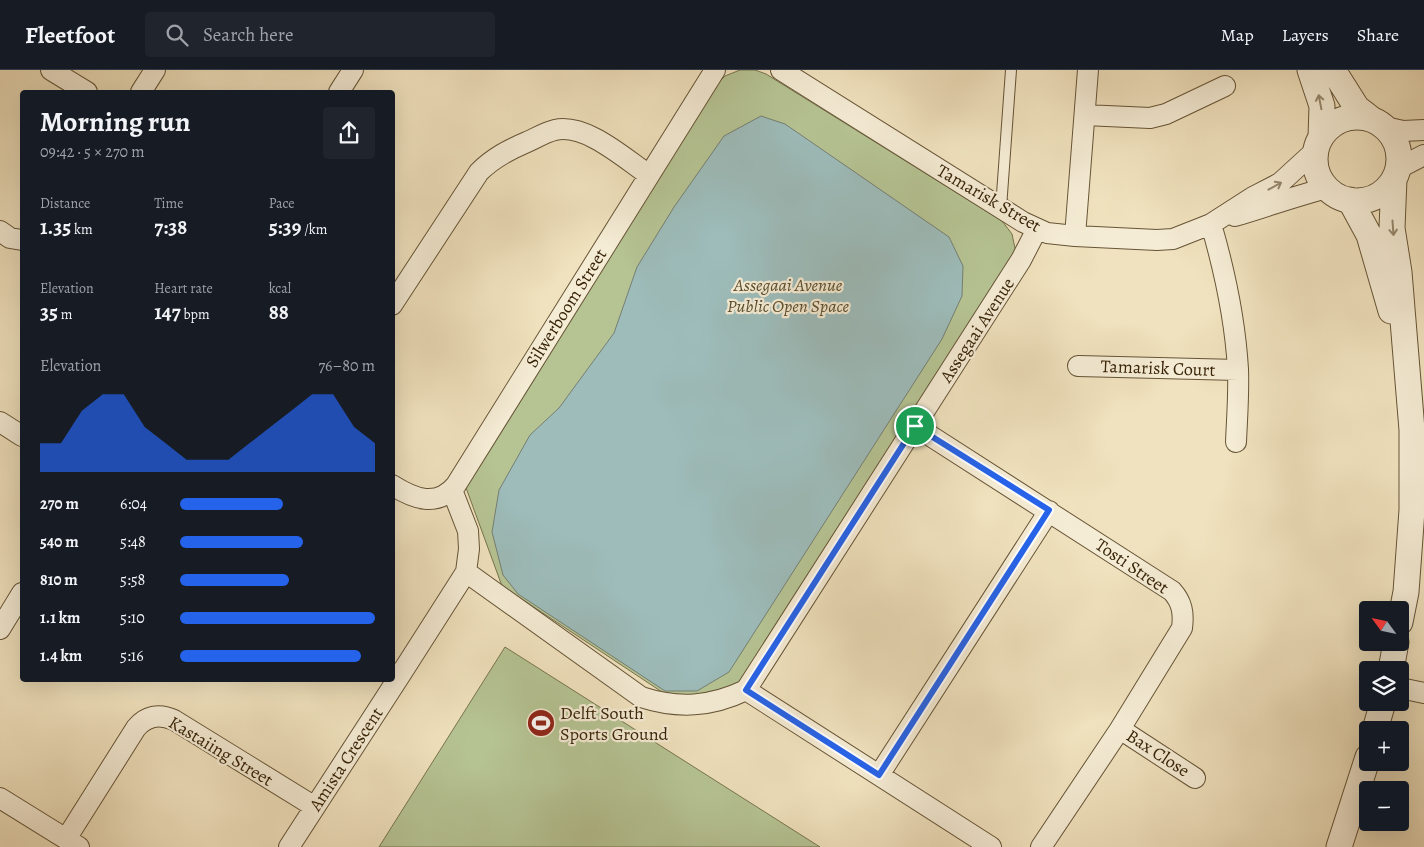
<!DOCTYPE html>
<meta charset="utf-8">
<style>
:root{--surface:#171b24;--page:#20242c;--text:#f1f3f6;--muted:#9ea1a6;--line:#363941;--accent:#2563eb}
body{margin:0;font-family:Alegreya,serif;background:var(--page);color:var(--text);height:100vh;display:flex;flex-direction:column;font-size:19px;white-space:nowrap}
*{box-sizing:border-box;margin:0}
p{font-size:16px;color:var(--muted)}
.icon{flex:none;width:28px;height:28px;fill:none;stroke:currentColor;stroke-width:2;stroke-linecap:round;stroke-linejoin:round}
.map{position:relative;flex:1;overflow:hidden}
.panel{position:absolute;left:20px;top:20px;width:375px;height:592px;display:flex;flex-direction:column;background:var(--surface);border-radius:5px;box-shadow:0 5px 20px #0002}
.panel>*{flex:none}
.needle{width:32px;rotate:303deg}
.tools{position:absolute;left:1359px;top:531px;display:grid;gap:10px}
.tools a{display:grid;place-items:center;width:50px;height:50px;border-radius:5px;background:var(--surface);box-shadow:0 5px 20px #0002;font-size:25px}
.pin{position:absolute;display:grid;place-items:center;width:42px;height:42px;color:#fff;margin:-21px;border:2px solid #fff;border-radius:50%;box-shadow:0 1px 5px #0007}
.round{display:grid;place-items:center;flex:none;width:52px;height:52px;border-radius:5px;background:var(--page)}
.headline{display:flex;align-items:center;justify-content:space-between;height:85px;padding:0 20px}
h1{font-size:28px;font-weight:600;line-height:38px}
.metrics{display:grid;grid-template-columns:repeat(3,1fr);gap:8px;height:85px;padding:5px 20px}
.metrics div{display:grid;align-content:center}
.metrics b{font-size:21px;font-weight:600}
.metrics small{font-size:14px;font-weight:400}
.metrics p{font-size:14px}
.chart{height:140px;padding:10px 20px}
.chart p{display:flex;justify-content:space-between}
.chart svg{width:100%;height:90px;margin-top:5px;fill:var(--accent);opacity:.7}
ul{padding:0 20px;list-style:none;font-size:16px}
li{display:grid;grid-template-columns:80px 60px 1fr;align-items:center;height:38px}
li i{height:12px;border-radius:6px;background:var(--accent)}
header{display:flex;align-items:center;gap:30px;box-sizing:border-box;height:70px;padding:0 25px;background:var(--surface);border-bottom:1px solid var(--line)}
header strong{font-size:24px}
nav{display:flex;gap:28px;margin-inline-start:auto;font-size:18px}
.search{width:350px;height:45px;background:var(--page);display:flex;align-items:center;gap:12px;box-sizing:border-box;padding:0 18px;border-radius:5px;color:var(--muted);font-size:19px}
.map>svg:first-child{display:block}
</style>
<header>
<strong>Fleetfoot</strong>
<div class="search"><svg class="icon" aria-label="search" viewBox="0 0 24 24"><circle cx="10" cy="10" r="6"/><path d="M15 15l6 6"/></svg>Search here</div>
<nav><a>Map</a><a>Layers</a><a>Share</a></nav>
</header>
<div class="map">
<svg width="1424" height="777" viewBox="0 0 1424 777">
<rect width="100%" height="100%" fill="#f0e2be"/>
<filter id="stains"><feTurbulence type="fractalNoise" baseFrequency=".004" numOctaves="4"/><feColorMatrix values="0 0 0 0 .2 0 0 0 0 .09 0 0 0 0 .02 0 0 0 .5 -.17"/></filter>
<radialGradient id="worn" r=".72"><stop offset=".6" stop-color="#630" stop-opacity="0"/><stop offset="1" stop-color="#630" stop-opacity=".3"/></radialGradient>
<path fill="#b6c494" stroke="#77744e" d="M 740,0 L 755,0 L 766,4 L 1002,151 L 1012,164 L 1016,183 L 745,612 L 701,625 L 665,624 L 502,516 L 465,415 L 719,12 L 725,6 Z
M 505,577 L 820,777 L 379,777 Z"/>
<path fill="#9dbcba" stroke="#757f73" d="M 761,46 L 785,54 L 949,167 L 963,196 L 962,226 L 942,269 L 729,602 L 697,621 L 665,621 L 518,524 L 503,505 L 492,462 L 499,420 L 530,365 L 559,338 L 614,263 L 637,197 L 674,137 L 724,66 Z"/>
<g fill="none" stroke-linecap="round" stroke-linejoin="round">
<defs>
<path id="service" d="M 1001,138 L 1011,0"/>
<path id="minor" d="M 51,0 L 87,22
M 781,0 L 1023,152 L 1047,163 L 1075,166 L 1157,170 L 1173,169 L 1211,154 L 1253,127 L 1280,113 L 1315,81
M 141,22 L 155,0
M 339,22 L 353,0
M 1085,45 L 1150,48 L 1166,44 L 1225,16
M 1385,57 L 1403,61 L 1424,60
M 1397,99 L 1424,85
M 1235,146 C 1266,137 1295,126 1327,118
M 1211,154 C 1225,202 1235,249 1238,299 C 1239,323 1237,348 1236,372
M 0,161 L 10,168 L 22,170
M 1075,166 L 1088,0
M 392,235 L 479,102 C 493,88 508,80 527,72 C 536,68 546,62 555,60 C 586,53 625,89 649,105
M 1078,296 L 1238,300
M 0,352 L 22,366
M 915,356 L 1172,521 C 1182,532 1184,543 1182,558 L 1120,659 L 1041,777
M 392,415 C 414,429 437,438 456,415 L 715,0
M 466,502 L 641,627 C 678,639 711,637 746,620
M 0,559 L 22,523
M 399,607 L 466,502 L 469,479 L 468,461 L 452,420
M 1400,618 L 1424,623
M 1120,659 L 1195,708
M 879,705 L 1049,441
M 0,728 L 79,777
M 66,769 L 136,658 C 146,646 159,643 174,650 L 315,737
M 289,777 L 399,607 L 392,603
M 991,777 L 746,620 L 1021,190 L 1037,159"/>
<path id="tertiary" d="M 1310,0 L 1322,36 L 1321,67
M 1333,0 L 1357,38 L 1370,48
M1315 89a42 42 0 1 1 84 0a42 42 0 1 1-84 0Z
M 1394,109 L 1392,158 L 1399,202 L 1412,360 L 1412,440 L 1406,522 L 1400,552
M 1350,130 L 1369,165 L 1391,241
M 1391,600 L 1396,572
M 1375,660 L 1383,632
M 1339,777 L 1368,687"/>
</defs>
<use href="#service" stroke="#665436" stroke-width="12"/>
<use href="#minor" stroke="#665436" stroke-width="22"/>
<use href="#tertiary" stroke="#665436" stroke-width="27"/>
<use href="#service" stroke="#f5ecd5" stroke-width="10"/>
<use href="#minor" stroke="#f5ecd5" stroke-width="20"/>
<use href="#tertiary" stroke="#f5ecd5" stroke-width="25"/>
</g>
<defs><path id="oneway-shaft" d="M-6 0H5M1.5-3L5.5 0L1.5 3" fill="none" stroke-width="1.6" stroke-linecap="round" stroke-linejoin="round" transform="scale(1.25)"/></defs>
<g stroke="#96886e">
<use href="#oneway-shaft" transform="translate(1320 32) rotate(-101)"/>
<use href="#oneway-shaft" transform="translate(1275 116) rotate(-29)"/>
<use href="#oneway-shaft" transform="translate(1393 158) rotate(86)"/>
</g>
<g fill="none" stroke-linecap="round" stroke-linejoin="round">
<defs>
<path id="route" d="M 915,356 L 1049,440 L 879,705 L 746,620 Z"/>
</defs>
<use href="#route" stroke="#fff" stroke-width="10"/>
<use href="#route" stroke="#2563eb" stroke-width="6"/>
</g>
<defs>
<symbol id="stadium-disc" viewBox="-11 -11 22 22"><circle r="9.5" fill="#8f2418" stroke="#f5ecd5"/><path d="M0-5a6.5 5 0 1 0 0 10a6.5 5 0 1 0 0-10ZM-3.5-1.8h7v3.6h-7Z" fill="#fff"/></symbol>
</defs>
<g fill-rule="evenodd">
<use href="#stadium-disc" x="525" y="637" width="32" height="32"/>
</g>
<g text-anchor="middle" stroke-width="4.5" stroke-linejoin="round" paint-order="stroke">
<g font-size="18" fill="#382408" stroke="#f5ecd5">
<text transform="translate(989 128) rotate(30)" y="6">Tamarisk Street</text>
<text transform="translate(566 238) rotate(-58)" y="6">Silwerboom Street</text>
<text transform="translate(977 260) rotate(-57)" y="6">Assegaai Avenue</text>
<text transform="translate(1158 298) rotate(2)" y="6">Tamarisk Court</text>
<text transform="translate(1132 496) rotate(34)" y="6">Tosti Street</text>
<text transform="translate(221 681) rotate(31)" y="6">Kastaiing Street</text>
<text transform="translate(1158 683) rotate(33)" y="6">Bax Close</text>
<text transform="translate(346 689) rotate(-57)" y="6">Amista Crescent</text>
</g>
<g font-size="18" font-style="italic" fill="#584c2b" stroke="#f5ecd5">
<text x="788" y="221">Assegaai Avenue<tspan x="788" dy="21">Public Open Space</tspan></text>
</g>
<g font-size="18" fill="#382408" stroke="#f5ecd5" text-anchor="start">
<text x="560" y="649">Delft South<tspan x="560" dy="21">Sports Ground</tspan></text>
</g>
</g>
<rect width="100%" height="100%" filter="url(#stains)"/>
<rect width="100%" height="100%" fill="url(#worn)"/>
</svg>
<div class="tools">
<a><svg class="needle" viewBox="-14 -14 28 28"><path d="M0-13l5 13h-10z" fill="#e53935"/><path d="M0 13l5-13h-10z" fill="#9ea1a6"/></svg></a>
<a><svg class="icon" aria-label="layers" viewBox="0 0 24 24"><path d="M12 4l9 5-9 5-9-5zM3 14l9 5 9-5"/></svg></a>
<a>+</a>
<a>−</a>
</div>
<div class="pin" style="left:915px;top:356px;background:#1e9e55"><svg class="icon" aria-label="arrive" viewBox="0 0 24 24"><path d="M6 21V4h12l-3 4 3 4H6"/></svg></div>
<section class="panel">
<div class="headline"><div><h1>Morning run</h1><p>09:42 · 5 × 270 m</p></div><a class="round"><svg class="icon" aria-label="share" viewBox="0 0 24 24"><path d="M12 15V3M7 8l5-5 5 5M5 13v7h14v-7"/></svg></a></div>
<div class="metrics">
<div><p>Distance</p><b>1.35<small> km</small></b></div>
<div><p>Time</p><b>7:38</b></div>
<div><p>Pace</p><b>5:39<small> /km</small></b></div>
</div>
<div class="metrics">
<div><p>Elevation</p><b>35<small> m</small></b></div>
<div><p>Heart rate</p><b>147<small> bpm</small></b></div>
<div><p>kcal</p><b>88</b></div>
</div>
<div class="chart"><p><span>Elevation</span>76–80 m</p>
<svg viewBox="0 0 160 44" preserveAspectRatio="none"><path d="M0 44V30L10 30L20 14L30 6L40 6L50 22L60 30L70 38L80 38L90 38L100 30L110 22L120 14L130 6L140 6L150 22L160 30V44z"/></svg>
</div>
<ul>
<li><b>270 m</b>6:04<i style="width:53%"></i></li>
<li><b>540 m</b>5:48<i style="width:63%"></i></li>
<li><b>810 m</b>5:58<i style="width:56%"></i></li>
<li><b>1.1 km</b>5:10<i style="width:100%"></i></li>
<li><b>1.4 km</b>5:16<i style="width:93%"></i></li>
</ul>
</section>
</div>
